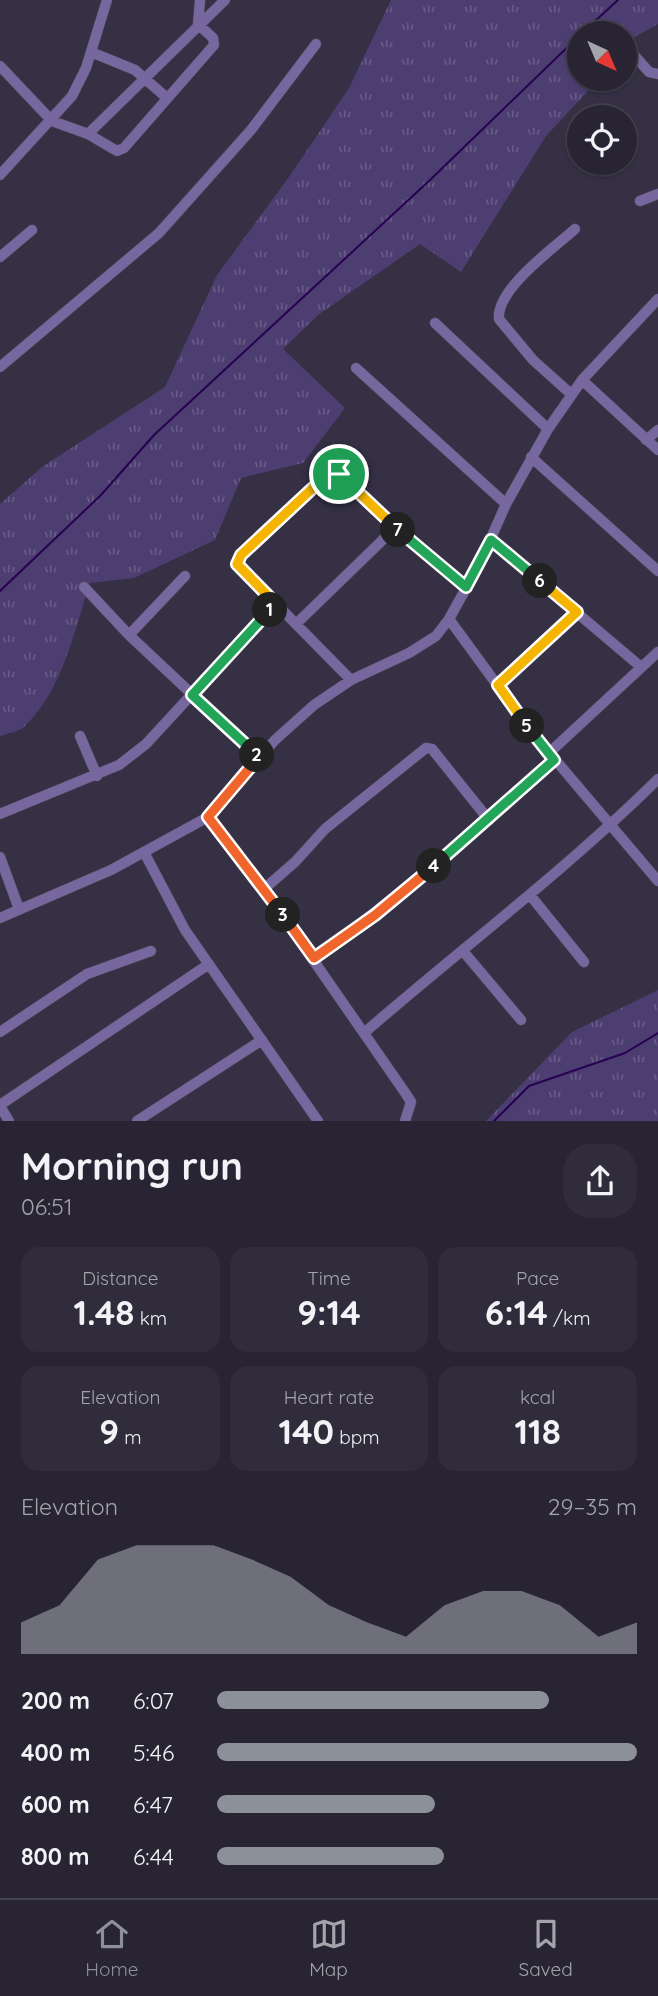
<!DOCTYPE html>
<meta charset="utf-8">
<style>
:root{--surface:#282433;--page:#302c3b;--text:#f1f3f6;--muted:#a5a4ac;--line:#44414e;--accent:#8c9099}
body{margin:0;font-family:Quicksand,sans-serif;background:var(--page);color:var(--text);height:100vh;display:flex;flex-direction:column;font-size:26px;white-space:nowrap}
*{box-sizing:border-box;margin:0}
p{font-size:23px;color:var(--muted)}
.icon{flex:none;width:38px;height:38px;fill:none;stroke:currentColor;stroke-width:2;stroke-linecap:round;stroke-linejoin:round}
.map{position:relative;height:1121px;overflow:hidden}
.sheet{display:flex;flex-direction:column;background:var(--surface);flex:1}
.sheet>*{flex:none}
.needle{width:46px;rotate:136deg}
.tools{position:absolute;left:567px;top:21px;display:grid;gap:14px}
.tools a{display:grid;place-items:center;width:70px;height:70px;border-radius:50%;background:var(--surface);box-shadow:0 2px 5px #0004,0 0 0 2px var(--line);font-size:35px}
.pin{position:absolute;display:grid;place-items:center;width:60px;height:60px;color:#fff;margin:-30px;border:4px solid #fff;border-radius:50%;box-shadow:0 2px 7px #0007}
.km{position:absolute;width:35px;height:35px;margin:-18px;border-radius:50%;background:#222;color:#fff;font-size:19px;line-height:35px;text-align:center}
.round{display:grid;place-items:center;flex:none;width:74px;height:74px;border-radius:28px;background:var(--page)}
.headline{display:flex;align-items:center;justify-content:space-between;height:119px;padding:0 21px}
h1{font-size:38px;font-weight:800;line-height:52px}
.stats{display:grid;grid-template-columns:repeat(3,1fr);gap:10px;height:119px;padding:7px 21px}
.stats div{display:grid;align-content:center;border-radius:18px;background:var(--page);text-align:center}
.stats b{font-size:35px;font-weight:800}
.stats small{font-size:19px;font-weight:400}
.stats p{font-size:19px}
.chart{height:196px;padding:14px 21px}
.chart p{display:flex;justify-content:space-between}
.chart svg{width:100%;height:126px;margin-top:7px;fill:var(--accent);opacity:.7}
ul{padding:0 21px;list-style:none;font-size:23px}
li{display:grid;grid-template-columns:112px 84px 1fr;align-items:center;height:52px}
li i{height:18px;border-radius:9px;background:var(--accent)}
.tabs{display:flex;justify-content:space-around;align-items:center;height:98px;border-top:2px solid var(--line);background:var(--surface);font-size:19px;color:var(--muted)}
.tabs a{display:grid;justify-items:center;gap:4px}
.tabs .selected{color:var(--accent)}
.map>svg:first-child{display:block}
</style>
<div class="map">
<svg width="658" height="1121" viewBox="0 0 658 1121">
<defs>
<pattern id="grass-tufts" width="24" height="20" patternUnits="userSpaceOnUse" patternTransform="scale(1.75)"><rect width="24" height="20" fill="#4d3e71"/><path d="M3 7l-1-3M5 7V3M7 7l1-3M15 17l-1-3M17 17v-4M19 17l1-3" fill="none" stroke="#675a86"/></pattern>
</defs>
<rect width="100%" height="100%" fill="#353044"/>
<path fill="url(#grass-tufts)" d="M 391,0 L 658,0 L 658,24 L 635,37 L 625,49 L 625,33 L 579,33 L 579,79 L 599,79 L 546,136 L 461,272 L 420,244 L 318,315 L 283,349 L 345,408 L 303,463 L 241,478 L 215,540 L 134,578 L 90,583 C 74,631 63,689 25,726 C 19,732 8,733 0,736 L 0,504 L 42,467 L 165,387 L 217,275 L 289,177 L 349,88 Z
M 658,990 L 658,1121 L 486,1121 L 572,1032 Z"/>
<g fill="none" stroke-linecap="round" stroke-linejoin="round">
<path stroke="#260251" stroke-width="2" d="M 582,33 L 618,0
M 0,591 L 101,495 L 154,435 L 429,181 L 579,36
M 494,1121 L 529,1086 L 625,1053 L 658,1033"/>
<defs>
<path id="minor" d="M 91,52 L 135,70 L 167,98
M 634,55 L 649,72 L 658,74
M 0,66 L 52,121 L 88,134 L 117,151 L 124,148 L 214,45 L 213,38 L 198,24 L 200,0
M 88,134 L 225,0
M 0,175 L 72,96 L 86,68 L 107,0
M 640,201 L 658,194
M 0,257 L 32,230
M 435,323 L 548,429
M 0,367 L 159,233 L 251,130 L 316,44
M 356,368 L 506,504
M 582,380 L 658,450
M 571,394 L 533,360 L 499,319 C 496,289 554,248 575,229
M 646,440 L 658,430
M 531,457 L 658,571
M 491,540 L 641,667
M 84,587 L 129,635 L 259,757
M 449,619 L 530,730 L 658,881
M 296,624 L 395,528
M 129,635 L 185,576
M 351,680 L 237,564 L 241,555 L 330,473 L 339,474 L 347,480 L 395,528 L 466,587
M 498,685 L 577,612
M 80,736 L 97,776
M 549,753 L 658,652
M 0,814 L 119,765 L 146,744 L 276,603
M 208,817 L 264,889 L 406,1094 L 411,1102 L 405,1121
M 144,852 L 185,930 L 318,1121
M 0,857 L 19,909
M 264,889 L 295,862 L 325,829 L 426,748 L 432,749 L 489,820
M 530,895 L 584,962
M 0,918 L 111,870 L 208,817 L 275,740 L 314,705 L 351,680 L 409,653 L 436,636 L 449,619 L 480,563 L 506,504 L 548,429 L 582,380 L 658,299
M 463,951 L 521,1020
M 314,959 L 420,877 L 554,760
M 0,1032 L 87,974 L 151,951
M 364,1033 C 462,948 566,870 658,779
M 0,1105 L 209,964
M 0,1106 L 9,1121
M 137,1121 L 262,1040"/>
</defs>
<use href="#minor" stroke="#514d60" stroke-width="11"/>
<use href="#minor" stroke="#76689e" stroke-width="10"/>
</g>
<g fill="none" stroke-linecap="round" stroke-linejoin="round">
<defs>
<path id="split-1" d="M 270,610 L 276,604 L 237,564 L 241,555 L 330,472 L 339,474"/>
<path id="split-2" d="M 257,755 L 192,695 L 270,610"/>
<path id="split-3" d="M 257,755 L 259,757 L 208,817 L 283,915"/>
<path id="split-4" d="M 283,915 L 314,958 L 375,915 L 434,866"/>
<path id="split-5" d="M 434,866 L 554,760 L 527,726"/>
<path id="split-6" d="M 527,726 L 498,685 L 577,612 L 540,581"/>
<path id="split-7" d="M 398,530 L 466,587 L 491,540 L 540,581"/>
<path id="split-8" d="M 339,474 L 398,530"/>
</defs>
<use href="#split-1" stroke="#fff" stroke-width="14"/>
<use href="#split-2" stroke="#fff" stroke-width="14"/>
<use href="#split-3" stroke="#fff" stroke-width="14"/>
<use href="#split-4" stroke="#fff" stroke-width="14"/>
<use href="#split-5" stroke="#fff" stroke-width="14"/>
<use href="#split-6" stroke="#fff" stroke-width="14"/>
<use href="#split-7" stroke="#fff" stroke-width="14"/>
<use href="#split-8" stroke="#fff" stroke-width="14"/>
<use href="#split-1" stroke="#f5b400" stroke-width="9"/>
<use href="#split-2" stroke="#22a559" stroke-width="9"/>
<use href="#split-3" stroke="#f0652b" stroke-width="9"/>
<use href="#split-4" stroke="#f0652b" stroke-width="9"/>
<use href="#split-5" stroke="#22a559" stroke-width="9"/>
<use href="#split-6" stroke="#f5b400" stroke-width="9"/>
<use href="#split-7" stroke="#22a559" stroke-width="9"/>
<use href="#split-8" stroke="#f5b400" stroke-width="9"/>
</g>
</svg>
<div class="tools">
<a><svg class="needle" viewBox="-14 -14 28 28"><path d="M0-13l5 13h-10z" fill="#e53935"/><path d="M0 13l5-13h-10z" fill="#a5a4ac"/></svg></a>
<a><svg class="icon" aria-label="locate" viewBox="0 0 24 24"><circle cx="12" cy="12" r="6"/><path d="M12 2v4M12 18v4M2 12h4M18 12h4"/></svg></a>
</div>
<div class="pin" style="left:339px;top:474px;background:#1e9e55"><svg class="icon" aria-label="arrive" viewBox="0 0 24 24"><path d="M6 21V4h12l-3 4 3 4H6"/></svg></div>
<b class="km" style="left:270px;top:610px">1</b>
<b class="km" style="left:257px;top:755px">2</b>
<b class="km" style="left:283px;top:915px">3</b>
<b class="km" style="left:434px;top:866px">4</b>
<b class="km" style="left:527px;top:726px">5</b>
<b class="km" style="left:540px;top:581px">6</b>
<b class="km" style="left:398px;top:530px">7</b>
</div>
<section class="sheet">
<div class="headline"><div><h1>Morning run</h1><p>06:51</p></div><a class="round"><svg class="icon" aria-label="share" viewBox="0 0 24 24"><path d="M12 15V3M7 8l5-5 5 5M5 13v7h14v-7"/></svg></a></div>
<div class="stats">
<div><p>Distance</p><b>1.48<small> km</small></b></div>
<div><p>Time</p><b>9:14</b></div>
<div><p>Pace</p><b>6:14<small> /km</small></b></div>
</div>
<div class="stats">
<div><p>Elevation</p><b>9<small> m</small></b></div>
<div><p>Heart rate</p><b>140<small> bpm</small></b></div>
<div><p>kcal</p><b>118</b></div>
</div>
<div class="chart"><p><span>Elevation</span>29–35 m</p>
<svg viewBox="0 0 160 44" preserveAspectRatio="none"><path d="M0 44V33L10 27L20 11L30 6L40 6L50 6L60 11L70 17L80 27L90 33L100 38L110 27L120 22L130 22L140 27L150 38L160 33V44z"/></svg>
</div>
<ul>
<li><b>200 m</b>6:07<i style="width:79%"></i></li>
<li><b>400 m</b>5:46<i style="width:100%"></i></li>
<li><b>600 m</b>6:47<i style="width:52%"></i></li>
<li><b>800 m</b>6:44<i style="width:54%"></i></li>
</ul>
</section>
<nav class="tabs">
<a class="selected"><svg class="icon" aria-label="home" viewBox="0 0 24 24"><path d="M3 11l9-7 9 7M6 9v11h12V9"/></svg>Home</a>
<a><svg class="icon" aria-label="map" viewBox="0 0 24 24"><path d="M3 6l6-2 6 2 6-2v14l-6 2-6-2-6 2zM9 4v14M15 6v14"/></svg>Map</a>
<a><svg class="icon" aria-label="saved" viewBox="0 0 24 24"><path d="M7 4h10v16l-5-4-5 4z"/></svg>Saved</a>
</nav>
